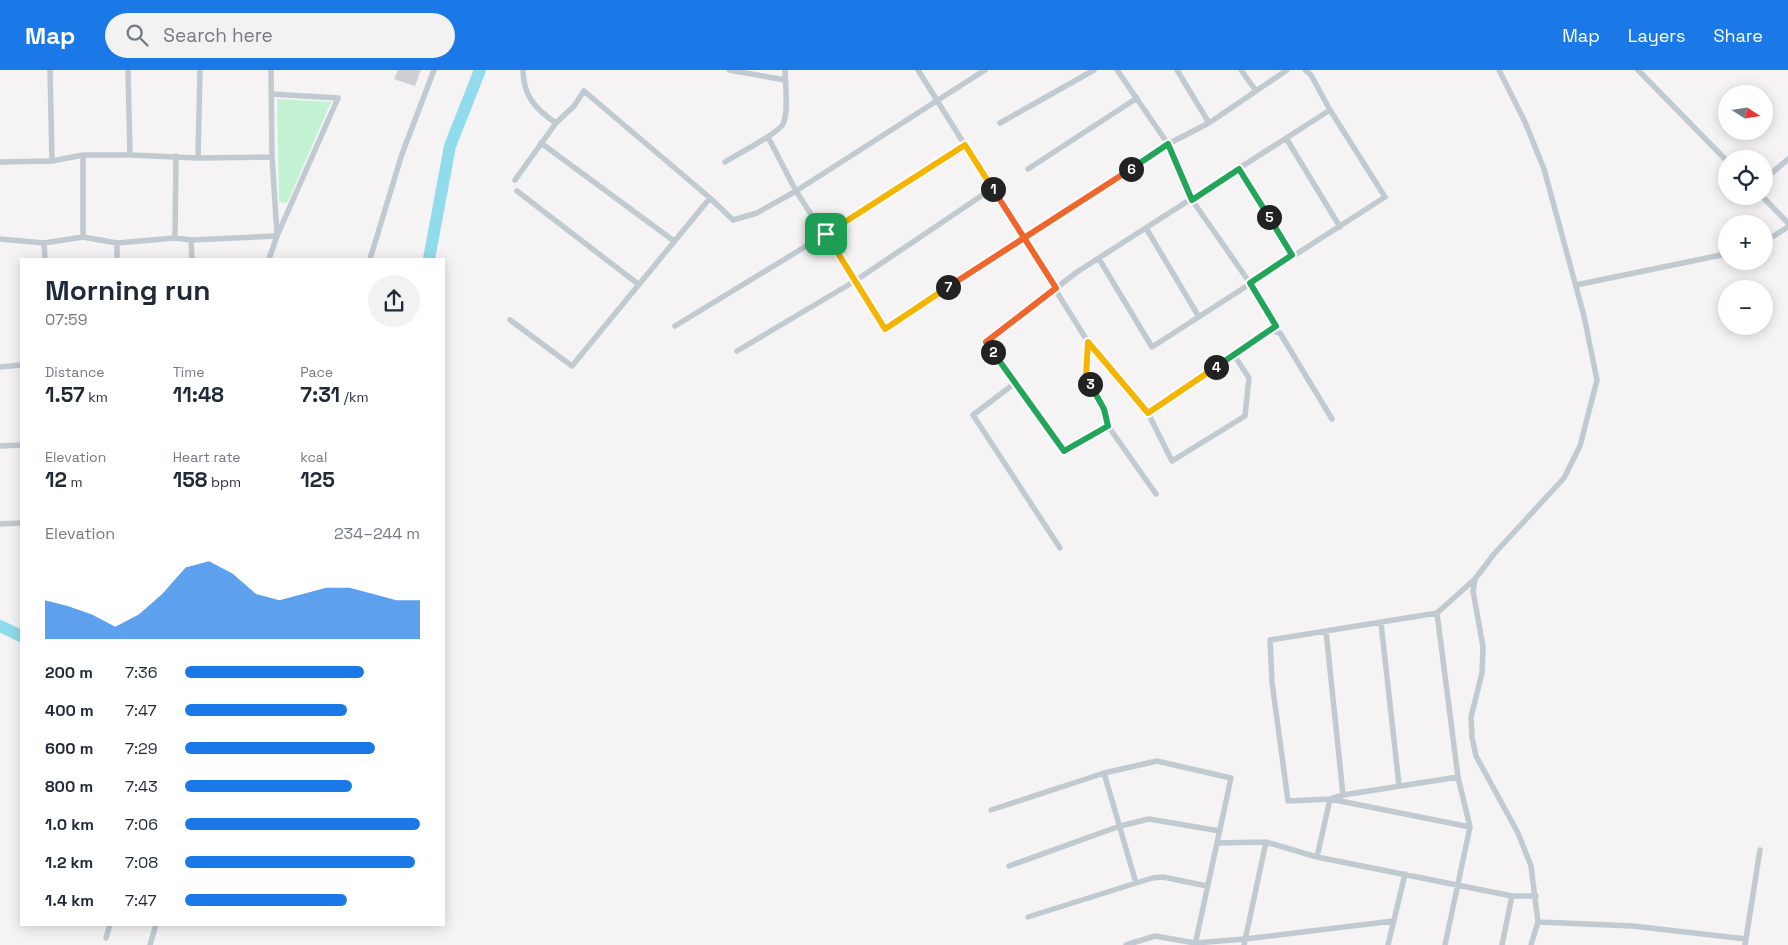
<!DOCTYPE html>
<meta charset="utf-8">
<style>
:root{--surface:#fff;--page:#f2f2f3;--text:#1f2937;--muted:#747a83;--accent:#1a78e7}
body{margin:0;font-family:"Space Grotesk",sans-serif;background:var(--page);color:var(--text);height:100vh;display:flex;flex-direction:column;font-size:19px;white-space:nowrap}
*{box-sizing:border-box;margin:0}
p{font-size:16px;color:var(--muted)}
.icon{flex:none;width:28px;height:28px;fill:none;stroke:currentColor;stroke-width:2;stroke-linecap:round;stroke-linejoin:round}
.map{position:relative;flex:1;overflow:hidden}
.drawer{position:absolute;left:20px;top:188px;width:425px;height:668px;display:flex;flex-direction:column;background:var(--surface);border-radius:0px;box-shadow:0 2px 12px #0003}
.drawer>*{flex:none}
.needle{width:32px;rotate:102deg}
.tools{position:absolute;left:1718px;top:15px;display:grid;gap:10px}
.tools a{display:grid;place-items:center;width:55px;height:55px;border-radius:50%;background:var(--surface);box-shadow:0 2px 12px #0003;font-size:25px}
.pin{position:absolute;display:grid;place-items:center;width:42px;height:42px;color:#fff;margin:-21px;border-radius:10px;box-shadow:0 2px 8px #0006}
.km{position:absolute;width:25px;height:25px;margin:-12px;border-radius:50%;background:#222;color:#fff;font-size:14px;line-height:25px;text-align:center}
.round{display:grid;place-items:center;flex:none;width:52px;height:52px;border-radius:26px;background:var(--page)}
.headline{display:flex;align-items:center;justify-content:space-between;height:85px;padding:0 25px}
h1{font-size:28px;font-weight:700;line-height:38px}
.figures{display:grid;grid-template-columns:repeat(3,1fr);gap:8px;height:85px;padding:5px 25px}
.figures div{display:grid;align-content:center}
.figures b{font-size:21px;font-weight:700}
.figures small{font-size:14px;font-weight:400}
.figures p{font-size:14px}
.chart{height:140px;padding:10px 25px}
.chart p{display:flex;justify-content:space-between}
.chart svg{width:100%;height:90px;margin-top:5px;fill:var(--accent);opacity:.7}
ul{padding:0 25px;list-style:none;font-size:16px}
li{display:grid;grid-template-columns:80px 60px 1fr;align-items:center;height:38px}
li i{height:12px;border-radius:6px;background:var(--accent)}
header{display:flex;align-items:center;gap:30px;box-sizing:border-box;height:70px;padding:0 25px;background:var(--accent);color:#fff}
header strong{font-size:24px}
nav{display:flex;gap:28px;margin-inline-start:auto;font-size:18px}
.search{width:350px;height:45px;background:var(--page);display:flex;align-items:center;gap:12px;box-sizing:border-box;padding:0 18px;border-radius:28px;color:var(--muted);font-size:19px}
.map>svg:first-child{display:block}
</style>
<header>
<strong>Map</strong>
<div class="search"><svg class="icon" aria-label="search" viewBox="0 0 24 24"><circle cx="10" cy="10" r="6"/><path d="M15 15l6 6"/></svg>Search here</div>
<nav><a>Map</a><a>Layers</a><a>Share</a></nav>
</header>
<div class="map">
<svg width="1788" height="875" viewBox="0 0 1788 875">
<rect width="100%" height="100%" fill="#f5f3f3"/>
<path fill="#c3f1d3" d="M 277,29 L 331,32 L 287,133 L 279,132 Z"/>
<g fill="none" stroke-linecap="round" stroke-linejoin="round">
<path stroke="#90dced" stroke-width="12" d="M 429,189 L 450,76 L 480,0
M 0,556 L 21,566"/>
</g>
<path fill="#cdcfd5" d="M 398,0 L 421,0 L 415,16 L 394,9 Z"/>
<g fill="none" stroke-linecap="round" stroke-linejoin="round">
<path stroke="#c1cad1" stroke-width="5.5" d="M 50,0 L 52,91
M 128,0 L 130,85
M 271,0 L 272,87 L 277,164
M 523,0 C 523,25 535,39 556,53
M 729,0 L 785,10
M 918,0 L 1088,272
M 1117,0 L 1168,74 L 1192,130 L 1250,213 L 1275,256 L 1148,343 L 1088,272 L 1086,306 L 1104,339 L 1108,356 L 1156,424
M 1177,0 L 1209,53
M 1241,0 L 1256,21
M 1499,0 L 1525,52 L 1544,99 L 1584,246 L 1597,310 L 1580,376 L 1564,408 L 1494,484 L 1475,509 L 1473,521 L 1483,577 L 1482,603 L 1471,647 L 1472,667 L 1476,686 L 1518,763 L 1531,796 L 1538,852 L 1531,875
M 1638,0 L 1726,90
M 1000,53 L 1094,0
M 768,67 L 796,121 L 885,259 L 1168,74 L 1209,53 L 1287,0
M 1286,68 L 1340,157
M 541,73 L 674,171
M 83,85 L 83,167
M 198,88 L 200,0
M 0,92 L 52,91 L 83,85 L 130,85 L 198,88 L 272,87
M 725,92 C 736,85 779,63 783,54 C 789,43 785,13 785,0
M 1028,99 L 1137,28
M 1239,99 L 1292,185
M 515,110 L 556,53 L 574,36 L 584,21 L 710,128 L 733,150 L 757,143 L 796,121 L 985,0
M 1764,110 L 1788,89
M 517,121 L 638,214
M 1762,126 L 1788,153
M 1146,158 L 1199,247
M 175,168 L 176,86
M 0,169 L 44,173 L 83,167 L 117,173 L 175,168 L 191,170 L 277,166
M 191,170 L 192,189
M 1764,172 L 1788,157
M 44,173 L 45,189
M 117,173 L 117,189
M 269,189 L 277,166 L 338,28 L 271,24
M 370,189 L 402,84 L 434,0
M 1099,189 L 1152,277 L 1385,127 L 1330,40 L 1311,5 L 1305,0
M 1576,215 L 1726,184
M 510,250 L 572,296 L 710,128
M 675,256 L 826,164 L 965,75
M 1269,260 L 1280,263 L 1332,349
M 737,281 L 855,211 L 993,118
M 0,297 L 21,295
M 1015,313 L 973,345 L 1060,478
M 1148,343 L 1172,391 L 1245,346 L 1249,308 L 1234,285
M 1108,356 L 1064,381 L 986,272 L 1077,202 L 1330,40
M 0,376 L 21,375
M 0,454 L 21,453
M 1437,543 L 1458,707 L 1470,757 L 1445,875
M 1381,553 L 1399,715
M 1326,561 L 1343,725
M 1104,703 L 1136,813
M 1458,707 L 1343,725 L 1330,729 L 1288,731 L 1272,612 L 1270,570 L 1437,543 L 1475,509
M 991,740 L 1104,703 L 1157,691 L 1231,708 L 1195,875
M 1217,773 L 1266,772 L 1317,787 L 1512,826 L 1536,826
M 1317,787 L 1330,729 L 1470,757
M 1009,796 L 1120,756 L 1149,749 L 1220,761
M 1028,847 L 1152,808 L 1163,807 L 1207,816
M 1538,852 L 1633,856 L 1746,869
M 106,868 L 110,854
M 150,875 L 156,854
M 1126,875 L 1155,866 L 1195,873 L 1245,869 L 1393,851
M 1244,875 L 1266,772
M 1388,875 L 1405,804
M 1502,875 L 1512,826
M 1745,875 L 1760,780"/>
</g>
<g fill="none" stroke-linecap="round" stroke-linejoin="round">
<defs>
<path id="split-1" d="M 826,164 L 965,75 L 993,119"/>
<path id="split-2" d="M 993,119 L 1056,218 L 986,272 L 993,282"/>
<path id="split-3" d="M 993,282 L 1064,381 L 1108,356 L 1104,339 L 1090,314"/>
<path id="split-4" d="M 1090,314 L 1086,306 L 1088,272 L 1148,343 L 1216,297"/>
<path id="split-5" d="M 1216,297 L 1276,256 L 1250,213 L 1292,185 L 1269,147"/>
<path id="split-6" d="M 1131,99 L 1168,74 L 1192,130 L 1239,99 L 1269,147"/>
<path id="split-7" d="M 948,217 L 1131,99"/>
<path id="split-8" d="M 826,164 L 885,259 L 948,217"/>
</defs>
<use href="#split-1" stroke="#fff" stroke-width="10"/>
<use href="#split-2" stroke="#fff" stroke-width="10"/>
<use href="#split-3" stroke="#fff" stroke-width="10"/>
<use href="#split-4" stroke="#fff" stroke-width="10"/>
<use href="#split-5" stroke="#fff" stroke-width="10"/>
<use href="#split-6" stroke="#fff" stroke-width="10"/>
<use href="#split-7" stroke="#fff" stroke-width="10"/>
<use href="#split-8" stroke="#fff" stroke-width="10"/>
<use href="#split-1" stroke="#f5b400" stroke-width="6"/>
<use href="#split-2" stroke="#f0652b" stroke-width="6"/>
<use href="#split-3" stroke="#22a559" stroke-width="6"/>
<use href="#split-4" stroke="#f5b400" stroke-width="6"/>
<use href="#split-5" stroke="#22a559" stroke-width="6"/>
<use href="#split-6" stroke="#22a559" stroke-width="6"/>
<use href="#split-7" stroke="#f0652b" stroke-width="6"/>
<use href="#split-8" stroke="#f5b400" stroke-width="6"/>
</g>
</svg>
<div class="tools">
<a><svg class="needle" viewBox="-14 -14 28 28"><path d="M0-13l5 13h-10z" fill="#e53935"/><path d="M0 13l5-13h-10z" fill="#747a83"/></svg></a>
<a><svg class="icon" aria-label="locate" viewBox="0 0 24 24"><circle cx="12" cy="12" r="6"/><path d="M12 2v4M12 18v4M2 12h4M18 12h4"/></svg></a>
<a>+</a>
<a>−</a>
</div>
<div class="pin" style="left:826px;top:164px;background:#1e9e55"><svg class="icon" aria-label="arrive" viewBox="0 0 24 24"><path d="M6 21V4h12l-3 4 3 4H6"/></svg></div>
<b class="km" style="left:993px;top:119px">1</b>
<b class="km" style="left:993px;top:282px">2</b>
<b class="km" style="left:1090px;top:314px">3</b>
<b class="km" style="left:1216px;top:297px">4</b>
<b class="km" style="left:1269px;top:147px">5</b>
<b class="km" style="left:1131px;top:99px">6</b>
<b class="km" style="left:948px;top:217px">7</b>
<section class="drawer">
<div class="headline"><div><h1>Morning run</h1><p>07:59</p></div><a class="round"><svg class="icon" aria-label="share" viewBox="0 0 24 24"><path d="M12 15V3M7 8l5-5 5 5M5 13v7h14v-7"/></svg></a></div>
<div class="figures">
<div><p>Distance</p><b>1.57<small> km</small></b></div>
<div><p>Time</p><b>11:48</b></div>
<div><p>Pace</p><b>7:31<small> /km</small></b></div>
</div>
<div class="figures">
<div><p>Elevation</p><b>12<small> m</small></b></div>
<div><p>Heart rate</p><b>158<small> bpm</small></b></div>
<div><p>kcal</p><b>125</b></div>
</div>
<div class="chart"><p><span>Elevation</span>234–244 m</p>
<svg viewBox="0 0 160 44" preserveAspectRatio="none"><path d="M0 44V25L10 28L20 32L30 38L40 32L50 22L60 9L70 6L80 12L90 22L100 25L110 22L120 19L130 19L140 22L150 25L160 25V44z"/></svg>
</div>
<ul>
<li><b>200 m</b>7:36<i style="width:76%"></i></li>
<li><b>400 m</b>7:47<i style="width:69%"></i></li>
<li><b>600 m</b>7:29<i style="width:81%"></i></li>
<li><b>800 m</b>7:43<i style="width:71%"></i></li>
<li><b>1.0 km</b>7:06<i style="width:100%"></i></li>
<li><b>1.2 km</b>7:08<i style="width:98%"></i></li>
<li><b>1.4 km</b>7:47<i style="width:69%"></i></li>
</ul>
</section>
</div>
